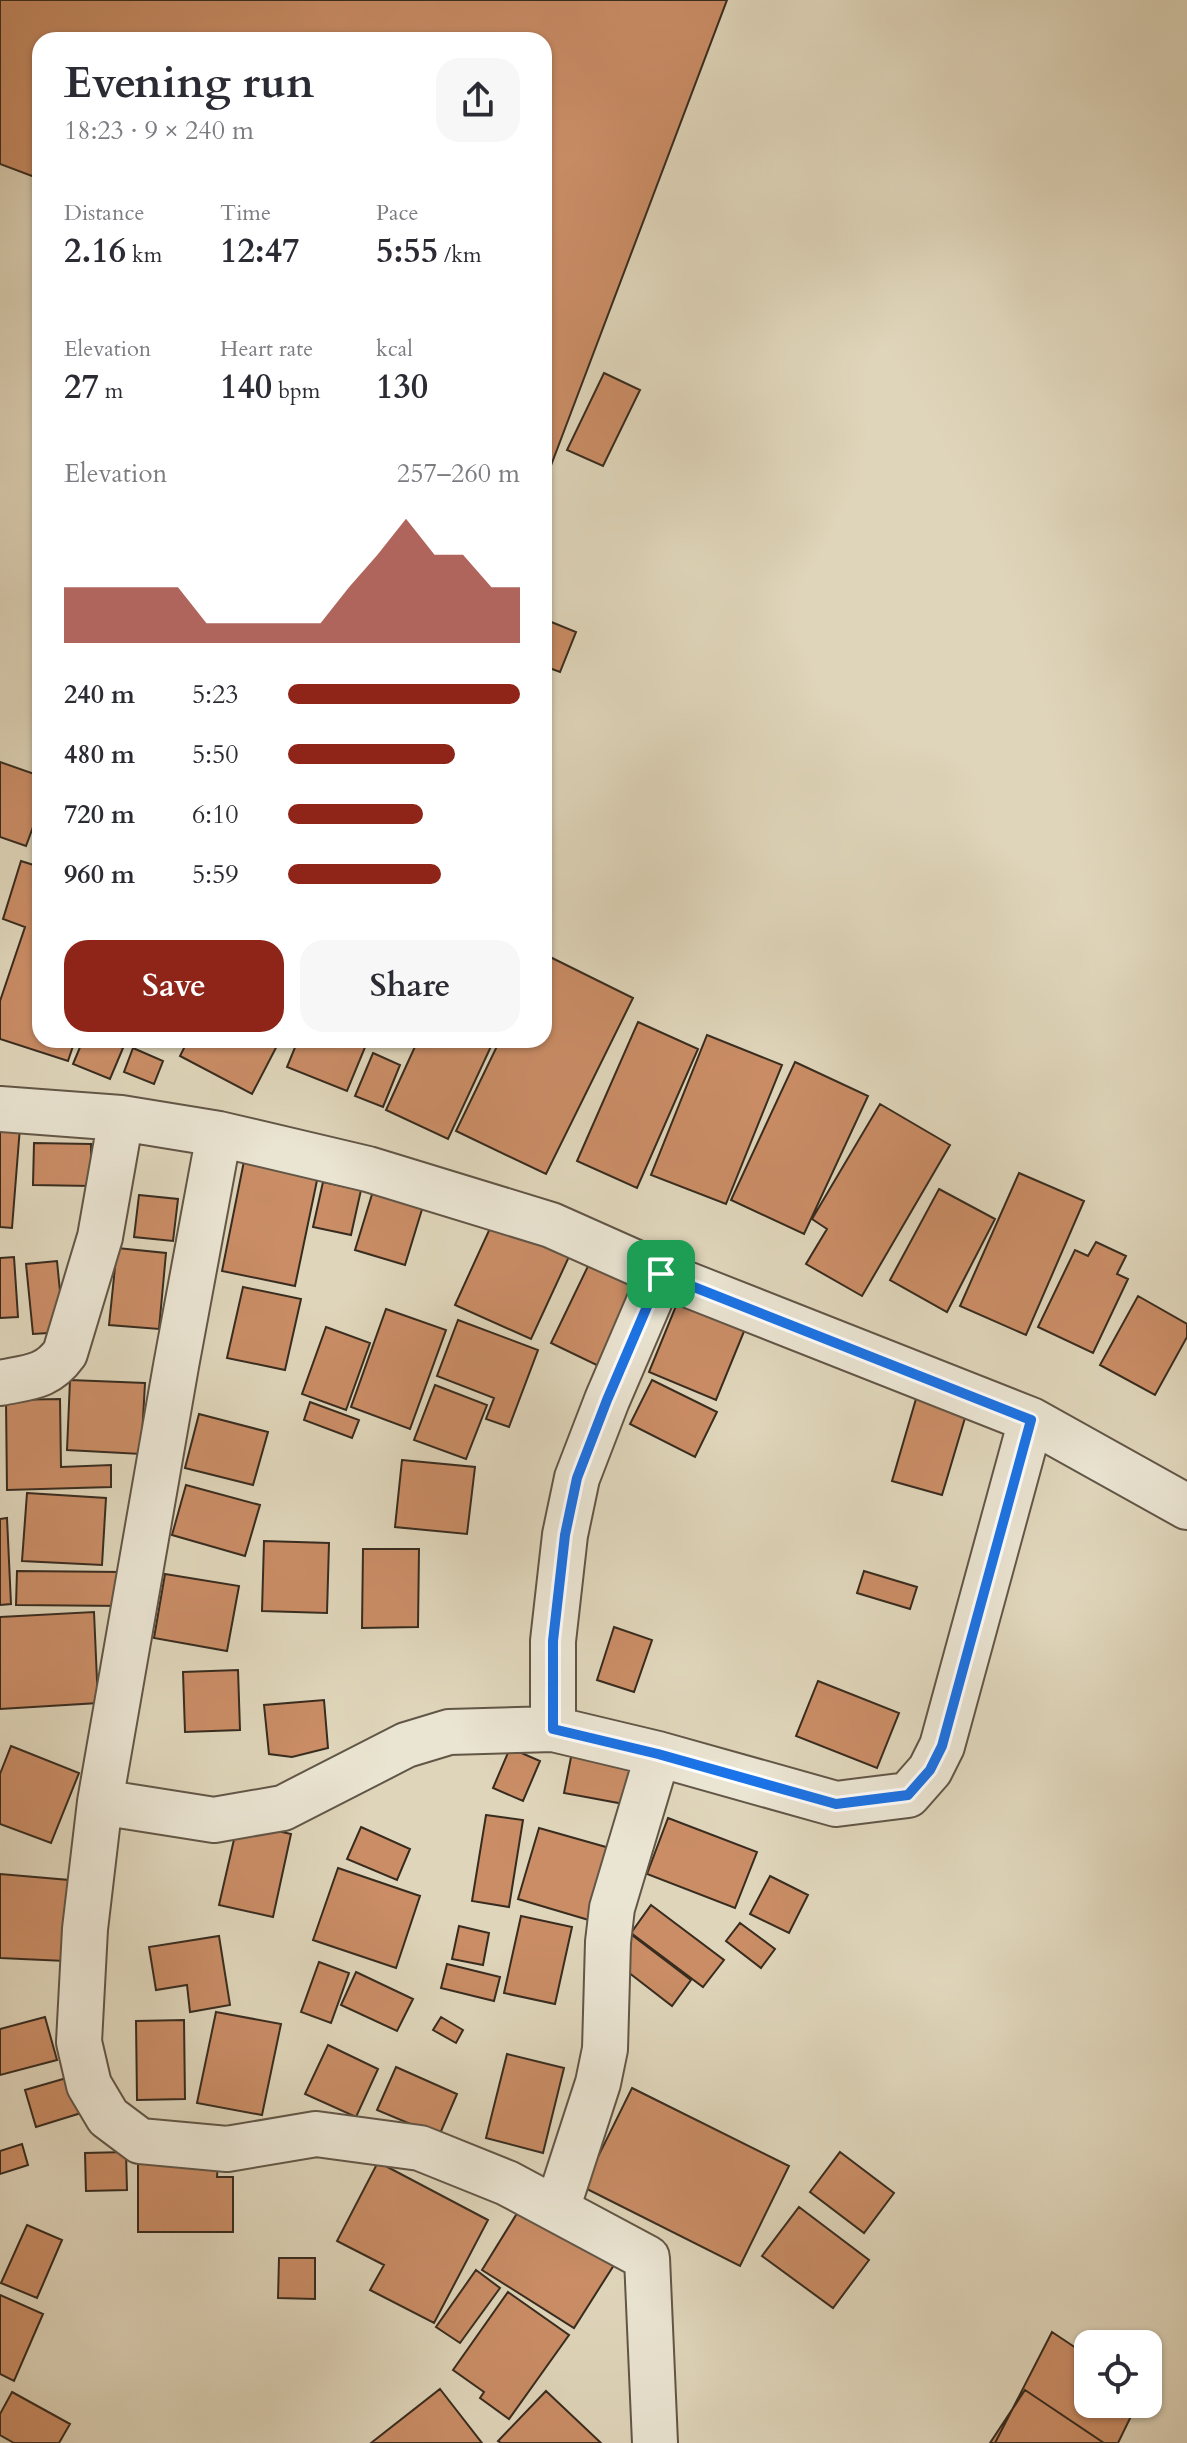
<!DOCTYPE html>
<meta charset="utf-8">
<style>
:root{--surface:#fff;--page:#f7f7f7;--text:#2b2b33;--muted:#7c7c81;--accent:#8f2418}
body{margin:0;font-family:Cardo,serif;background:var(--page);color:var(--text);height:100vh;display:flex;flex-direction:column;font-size:30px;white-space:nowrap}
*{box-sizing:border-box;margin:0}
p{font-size:26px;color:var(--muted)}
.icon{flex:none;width:44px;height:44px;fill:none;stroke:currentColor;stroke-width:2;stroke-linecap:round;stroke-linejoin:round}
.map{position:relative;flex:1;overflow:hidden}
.details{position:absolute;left:32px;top:32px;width:520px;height:1016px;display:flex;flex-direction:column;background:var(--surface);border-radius:24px;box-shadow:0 2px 6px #0004}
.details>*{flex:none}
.controls{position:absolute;left:1074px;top:2330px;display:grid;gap:16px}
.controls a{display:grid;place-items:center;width:88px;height:88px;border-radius:16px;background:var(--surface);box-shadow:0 2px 6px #0004;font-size:40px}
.pin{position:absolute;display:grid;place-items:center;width:68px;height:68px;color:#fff;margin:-34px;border-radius:16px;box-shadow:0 4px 12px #0006}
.round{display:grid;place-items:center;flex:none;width:84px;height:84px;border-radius:24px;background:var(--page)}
.head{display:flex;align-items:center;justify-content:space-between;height:136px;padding:0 32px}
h1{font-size:44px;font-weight:800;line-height:60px}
.metrics{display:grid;grid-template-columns:repeat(3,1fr);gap:12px;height:136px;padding:8px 32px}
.metrics div{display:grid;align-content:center}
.metrics b{font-size:34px;font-weight:800}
.metrics small{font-size:22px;font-weight:400}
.metrics p{font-size:22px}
.chart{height:224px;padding:16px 32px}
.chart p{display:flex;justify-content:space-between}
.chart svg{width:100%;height:144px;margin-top:8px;fill:var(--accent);opacity:.7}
.action{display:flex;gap:16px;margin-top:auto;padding:16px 32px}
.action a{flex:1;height:92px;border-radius:24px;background:var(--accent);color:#fff;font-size:32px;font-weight:800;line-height:92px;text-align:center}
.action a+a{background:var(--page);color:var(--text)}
ul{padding:0 32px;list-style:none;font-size:26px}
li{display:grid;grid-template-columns:128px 96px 1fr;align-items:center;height:60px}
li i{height:20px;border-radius:10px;background:var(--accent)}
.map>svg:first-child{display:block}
</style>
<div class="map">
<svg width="1187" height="2443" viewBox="0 0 1187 2443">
<rect width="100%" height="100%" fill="#dfd5ba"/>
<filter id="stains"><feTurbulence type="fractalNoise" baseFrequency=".0025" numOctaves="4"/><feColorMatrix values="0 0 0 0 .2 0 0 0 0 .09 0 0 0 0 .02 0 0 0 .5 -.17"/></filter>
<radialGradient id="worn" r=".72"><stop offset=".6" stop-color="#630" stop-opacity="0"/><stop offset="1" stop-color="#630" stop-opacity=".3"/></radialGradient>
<path fill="#ca8d66" stroke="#382c1f" stroke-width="2" d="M 0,0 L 727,0 L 544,484 L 544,40 L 40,40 L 40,179 L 0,164 Z
M 604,373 L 640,390 L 603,466 L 567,450 Z
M 544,619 L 576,632 L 560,672 L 544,666 Z
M 0,762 L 40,776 L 40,808 L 26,846 L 0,837 Z
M 21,861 L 40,867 L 40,1040 L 75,1040 L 68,1061 L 0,1039 L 0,1001 L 25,927 L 3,919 Z
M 544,954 L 633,998 L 546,1174 L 456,1131 L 500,1040 L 544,1040 Z
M 638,1022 L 698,1049 L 637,1188 L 577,1161 Z
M 707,1035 L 782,1065 L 726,1204 L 651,1175 Z
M 83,1040 L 101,1040 L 123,1048 L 110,1079 L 73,1064 Z
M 188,1040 L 280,1040 L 252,1094 L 180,1056 Z
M 298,1040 L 368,1040 L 347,1091 L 287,1067 Z
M 418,1040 L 494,1040 L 448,1139 L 386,1110 Z
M 133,1048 L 163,1061 L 154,1084 L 124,1072 Z
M 373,1053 L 400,1065 L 383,1107 L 355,1096 Z
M 795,1062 L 868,1096 L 804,1234 L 731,1200 Z
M 880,1104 L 950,1145 L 862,1296 L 806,1264 L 827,1229 L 812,1219 Z
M 0,1126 L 20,1127 L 12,1228 L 0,1227 Z
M 34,1143 L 91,1144 L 91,1186 L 33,1185 Z
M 246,1151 L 320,1166 L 295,1286 L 222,1271 Z
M 1019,1173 L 1084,1201 L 1026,1335 L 960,1306 Z
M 377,1178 L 427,1193 L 405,1265 L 355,1250 Z
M 323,1182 L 361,1190 L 351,1235 L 313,1227 Z
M 939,1189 L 995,1219 L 947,1312 L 890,1280 Z
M 139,1195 L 178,1199 L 173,1241 L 134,1237 Z
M 497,1213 L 573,1248 L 531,1339 L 455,1305 Z
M 1096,1242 L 1126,1256 L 1117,1274 L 1128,1279 L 1093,1353 L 1038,1327 L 1075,1250 L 1088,1256 Z
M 117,1248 L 166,1253 L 159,1329 L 109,1325 Z
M 14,1257 L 18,1317 L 0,1318 L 0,1258 Z
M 57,1261 L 64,1332 L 33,1334 L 26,1264 Z
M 590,1262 L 648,1290 L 609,1371 L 551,1343 Z
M 243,1287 L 301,1299 L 285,1370 L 227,1358 Z
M 1138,1296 L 1187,1324 L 1187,1337 L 1155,1395 L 1100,1365 Z
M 678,1301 L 745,1329 L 716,1400 L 649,1372 Z
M 386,1309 L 446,1330 L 410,1429 L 351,1407 Z
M 458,1320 L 538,1350 L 509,1427 L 486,1419 L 494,1398 L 437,1376 Z
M 326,1327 L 370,1343 L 346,1410 L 302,1394 Z
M 70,1380 L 145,1383 L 141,1454 L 67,1450 Z
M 652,1380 L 717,1412 L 695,1457 L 630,1424 Z
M 435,1385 L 487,1405 L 466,1459 L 414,1440 Z
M 918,1392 L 968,1408 L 942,1495 L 892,1481 Z
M 60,1399 L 61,1467 L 111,1465 L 111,1487 L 7,1490 L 6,1400 Z
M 310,1402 L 359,1420 L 352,1438 L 304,1420 Z
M 199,1414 L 268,1432 L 253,1485 L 185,1468 Z
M 402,1460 L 475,1467 L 467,1534 L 395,1527 Z
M 186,1485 L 260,1505 L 245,1556 L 172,1535 Z
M 27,1493 L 106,1498 L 102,1565 L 22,1561 Z
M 7,1518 L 11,1604 L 0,1605 L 0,1519 Z
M 264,1541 L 329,1543 L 327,1613 L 262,1611 Z
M 363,1549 L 419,1549 L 418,1627 L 362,1628 Z
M 17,1571 L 123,1572 L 124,1606 L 16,1605 Z
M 864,1571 L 917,1587 L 910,1609 L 857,1593 Z
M 165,1574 L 239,1586 L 227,1651 L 154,1638 Z
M 94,1612 L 98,1703 L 0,1709 L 0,1617 Z
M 614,1627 L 652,1640 L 634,1692 L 597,1680 Z
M 238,1670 L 240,1730 L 185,1732 L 183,1672 Z
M 818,1681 L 899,1713 L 877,1768 L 796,1736 Z
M 324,1700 L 328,1748 L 292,1757 L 269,1754 L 264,1705 Z
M 11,1746 L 79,1773 L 51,1843 L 0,1824 L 0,1774 Z
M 573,1747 L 633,1758 L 624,1804 L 564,1793 Z
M 510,1748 L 540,1761 L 523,1801 L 493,1788 Z
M 486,1815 L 523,1820 L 509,1907 L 472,1901 Z
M 668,1818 L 757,1852 L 735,1908 L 647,1874 Z
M 238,1822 L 291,1834 L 273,1917 L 219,1905 Z
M 361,1827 L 410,1849 L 397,1880 L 347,1859 Z
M 539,1828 L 613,1849 L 592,1921 L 518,1899 Z
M 338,1868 L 420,1896 L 396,1968 L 313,1940 Z
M 0,1874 L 69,1880 L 65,1961 L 0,1958 Z
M 770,1876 L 808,1895 L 789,1933 L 750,1914 Z
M 651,1905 L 724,1960 L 703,1987 L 631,1933 Z
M 521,1916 L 572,1927 L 555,2004 L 504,1993 Z
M 740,1923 L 775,1949 L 761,1968 L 726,1941 Z
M 459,1926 L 489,1933 L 483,1965 L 452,1959 Z
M 628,1932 L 691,1980 L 672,2006 L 615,1962 Z
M 219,1936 L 230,2005 L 190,2012 L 187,1985 L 156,1990 L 149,1947 Z
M 319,1962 L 349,1973 L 331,2023 L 301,2012 Z
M 447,1964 L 500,1977 L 494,2001 L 441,1988 Z
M 356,1972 L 413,1999 L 397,2031 L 341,2005 Z
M 216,2012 L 281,2024 L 262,2115 L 197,2103 Z
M 45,2017 L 57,2060 L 0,2075 L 0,2029 Z
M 441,2017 L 463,2030 L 456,2043 L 433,2030 Z
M 184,2020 L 185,2099 L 137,2100 L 136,2021 Z
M 328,2045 L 378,2069 L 356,2117 L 305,2094 Z
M 507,2054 L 564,2068 L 543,2153 L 486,2138 Z
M 396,2067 L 457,2094 L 439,2136 L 377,2110 Z
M 70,2077 L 81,2113 L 36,2127 L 25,2090 Z
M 632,2088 L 789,2166 L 740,2266 L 583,2187 Z
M 22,2144 L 28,2165 L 0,2174 L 0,2151 Z
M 126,2152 L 127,2190 L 86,2191 L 85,2153 Z
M 840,2152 L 894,2193 L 864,2233 L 810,2192 Z
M 138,2162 L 218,2162 L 217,2177 L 233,2177 L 233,2232 L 138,2232 Z
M 378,2162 L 488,2220 L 434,2323 L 370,2290 L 384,2265 L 337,2241 Z
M 521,2207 L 614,2265 L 574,2328 L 482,2270 Z
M 799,2207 L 869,2260 L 833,2308 L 762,2256 Z
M 27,2225 L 62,2240 L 37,2298 L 1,2283 Z
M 279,2258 L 315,2258 L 315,2299 L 278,2298 Z
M 476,2270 L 500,2288 L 460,2343 L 436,2327 Z
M 508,2292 L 569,2335 L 509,2419 L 480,2398 L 484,2392 L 453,2370 Z
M 0,2295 L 43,2314 L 14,2381 L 0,2374 Z
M 1052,2332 L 1088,2356 L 1088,2404 L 1137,2404 L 1118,2443 L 995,2443 Z
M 440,2389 L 482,2443 L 371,2443 Z
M 1025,2390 L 1104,2443 L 990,2443 Z
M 546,2391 L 601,2443 L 501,2443 L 498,2441 Z
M 12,2392 L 70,2424 L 59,2443 L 14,2443 L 0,2435 L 0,2414 Z"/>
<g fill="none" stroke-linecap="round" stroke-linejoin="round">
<defs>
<path id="minor" d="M 0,1109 L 121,1118 L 219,1134 L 368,1169 L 551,1225 L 661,1274 L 1031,1420 L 1187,1507
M 219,1134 L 176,1366 L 100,1802 L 85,1929 L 79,2042 L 89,2085 L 108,2117 L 140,2141 L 227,2149 L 316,2134 L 420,2148 L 507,2183 L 647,2258 L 655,2443
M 0,1383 C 29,1377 47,1378 65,1353 L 100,1237 L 121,1118
M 553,1729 L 553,1641 L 565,1535 L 577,1478 L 607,1400 L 661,1274
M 100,1802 L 214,1820 L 283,1808 L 406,1745 L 449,1732 L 553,1729 L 658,1754 L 836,1804 L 908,1795 L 930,1770 L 942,1746 L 1031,1420
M 557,2209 L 598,2083 L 605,2049 L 608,1942 L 612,1908 L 658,1754"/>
</defs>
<use href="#minor" stroke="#625646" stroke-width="48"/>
<use href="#minor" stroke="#eae4d2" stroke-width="44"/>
</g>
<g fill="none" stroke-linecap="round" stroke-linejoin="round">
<defs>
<path id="route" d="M 661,1274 L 1031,1420 L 942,1746 L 930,1770 L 908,1795 L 836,1804 L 658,1754 L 553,1729 L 553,1641 L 565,1535 L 577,1478 L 607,1400 Z"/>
</defs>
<use href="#route" stroke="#fff" stroke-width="16"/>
<use href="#route" stroke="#1a73e8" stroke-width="10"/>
</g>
<rect width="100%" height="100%" filter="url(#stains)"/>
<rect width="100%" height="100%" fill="url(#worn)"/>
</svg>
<div class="controls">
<a><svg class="icon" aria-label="locate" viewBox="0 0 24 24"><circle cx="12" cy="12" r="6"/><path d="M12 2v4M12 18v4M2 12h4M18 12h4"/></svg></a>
</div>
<div class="pin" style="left:661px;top:1274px;background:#1e9e55"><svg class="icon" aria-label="arrive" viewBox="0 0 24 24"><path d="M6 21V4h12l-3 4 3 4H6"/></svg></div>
<section class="details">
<div class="head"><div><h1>Evening run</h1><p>18:23 · 9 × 240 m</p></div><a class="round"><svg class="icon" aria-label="share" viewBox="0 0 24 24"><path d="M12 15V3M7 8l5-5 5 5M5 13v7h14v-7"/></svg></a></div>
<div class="metrics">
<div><p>Distance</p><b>2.16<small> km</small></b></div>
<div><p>Time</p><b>12:47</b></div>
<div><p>Pace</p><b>5:55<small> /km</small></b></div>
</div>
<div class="metrics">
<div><p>Elevation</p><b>27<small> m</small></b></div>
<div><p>Heart rate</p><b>140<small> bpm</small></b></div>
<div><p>kcal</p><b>130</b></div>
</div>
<div class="chart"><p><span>Elevation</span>257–260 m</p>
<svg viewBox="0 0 160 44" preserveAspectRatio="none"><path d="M0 44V27L10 27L20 27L30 27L40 27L50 38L60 38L70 38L80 38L90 38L100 27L110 17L120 6L130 17L140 17L150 27L160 27V44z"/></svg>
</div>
<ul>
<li><b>240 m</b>5:23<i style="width:100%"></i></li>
<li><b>480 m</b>5:50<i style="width:72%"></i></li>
<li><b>720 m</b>6:10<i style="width:58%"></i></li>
<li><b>960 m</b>5:59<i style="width:66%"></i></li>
</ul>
<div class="action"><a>Save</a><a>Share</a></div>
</section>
</div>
